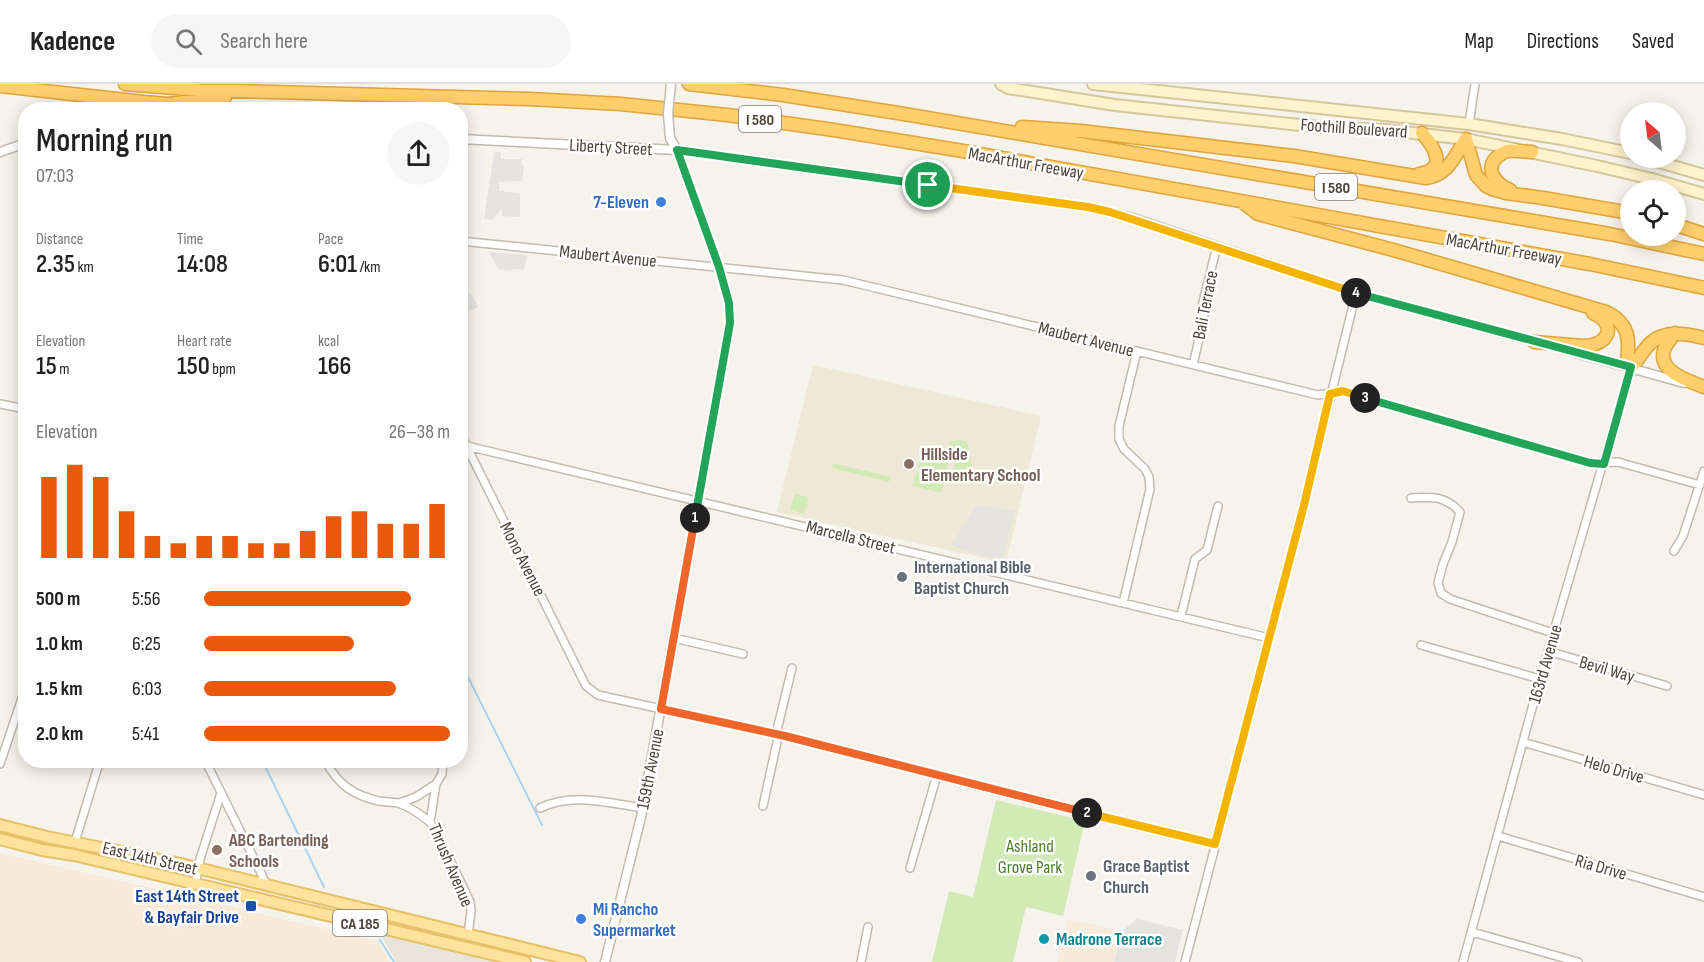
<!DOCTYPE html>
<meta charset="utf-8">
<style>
:root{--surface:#fff;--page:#f6f6f6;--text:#222;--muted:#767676;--line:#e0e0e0;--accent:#ea580c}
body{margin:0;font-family:"Sofia Sans Condensed",sans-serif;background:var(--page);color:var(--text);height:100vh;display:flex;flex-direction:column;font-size:22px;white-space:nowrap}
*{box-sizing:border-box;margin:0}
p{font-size:20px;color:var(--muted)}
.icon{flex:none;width:33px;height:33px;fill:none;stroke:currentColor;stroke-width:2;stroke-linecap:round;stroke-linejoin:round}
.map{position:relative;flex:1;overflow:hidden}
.details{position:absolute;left:18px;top:18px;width:450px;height:666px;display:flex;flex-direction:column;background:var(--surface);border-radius:24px;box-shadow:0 3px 15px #0003}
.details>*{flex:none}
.needle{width:39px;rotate:332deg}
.buttons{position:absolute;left:1620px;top:18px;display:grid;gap:12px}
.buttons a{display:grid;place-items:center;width:66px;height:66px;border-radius:50%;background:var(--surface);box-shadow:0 3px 15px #0003;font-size:30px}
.pin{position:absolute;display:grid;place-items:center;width:51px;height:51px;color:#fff;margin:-26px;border:3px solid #fff;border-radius:50%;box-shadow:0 2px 6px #0007}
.km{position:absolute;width:30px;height:30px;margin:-15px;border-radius:50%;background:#222;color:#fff;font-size:16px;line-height:30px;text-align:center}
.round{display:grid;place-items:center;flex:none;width:63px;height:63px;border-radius:32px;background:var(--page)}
.summary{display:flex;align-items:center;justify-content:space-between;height:102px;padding:0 18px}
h1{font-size:33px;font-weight:600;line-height:45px}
.stats{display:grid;grid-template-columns:repeat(3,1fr);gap:9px;height:102px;padding:6px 18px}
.stats div{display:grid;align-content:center}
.stats b{font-size:26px;font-weight:600}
.stats small{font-size:16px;font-weight:400}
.stats p{font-size:16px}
.chart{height:168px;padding:12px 18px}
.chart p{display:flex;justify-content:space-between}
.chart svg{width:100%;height:108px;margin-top:6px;stroke:var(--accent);stroke-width:6}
ul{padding:0 18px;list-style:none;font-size:20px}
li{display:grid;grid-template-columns:96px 72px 1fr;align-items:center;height:45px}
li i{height:15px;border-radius:8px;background:var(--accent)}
header{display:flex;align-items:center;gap:36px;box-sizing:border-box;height:84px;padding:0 30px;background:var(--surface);border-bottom:2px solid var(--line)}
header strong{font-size:28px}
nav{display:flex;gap:33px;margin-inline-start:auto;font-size:21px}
.search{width:420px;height:54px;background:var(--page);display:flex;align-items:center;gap:15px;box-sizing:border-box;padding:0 21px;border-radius:33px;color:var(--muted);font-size:22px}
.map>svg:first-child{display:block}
</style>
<header>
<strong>Kadence</strong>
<div class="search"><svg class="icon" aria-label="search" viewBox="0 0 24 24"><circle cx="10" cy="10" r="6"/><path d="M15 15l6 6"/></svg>Search here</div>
<nav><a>Map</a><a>Directions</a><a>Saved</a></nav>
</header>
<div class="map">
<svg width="1704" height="878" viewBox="0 0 1704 878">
<rect width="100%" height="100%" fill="#f6f3ec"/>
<path fill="#eae5da" d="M 380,848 L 495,878 L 396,878 Z"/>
<path fill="#f7ead8" d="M 0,769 L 378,857 L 389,878 L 0,878 Z
M 1068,835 L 1122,847 L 1114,878 L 1057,878 Z"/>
<path fill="#efe8d6" d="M 813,281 L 1041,332 L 1006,479 L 777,428 Z"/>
<path fill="#d2eab5" d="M 958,356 L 966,357 L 969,364 L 967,370 L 970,371 L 972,383 L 963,391 L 953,387 L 956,373 L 947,368 L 949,358 Z
M 921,369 L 949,375 L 945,390 L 918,384 Z
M 833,379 L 890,393 L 889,398 L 832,384 Z
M 917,387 L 945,393 L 941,409 L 913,402 Z
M 795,410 L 809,413 L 804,430 L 790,426 Z
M 996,716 L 1085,737 L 1063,832 L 1026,823 L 1013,878 L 932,878 L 949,807 L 973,813 Z"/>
<path fill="#e5e3e0" d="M 494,68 L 501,68 L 501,75 L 522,75 L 522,81 L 524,82 L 522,97 L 499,98 L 499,107 L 520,109 L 520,133 L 502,132 L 502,127 L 500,127 L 493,136 L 484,135 Z
M 489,168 L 527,171 L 524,186 L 512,185 L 511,187 L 498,185 Z
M 471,209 L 478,223 L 461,232 L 461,212 Z
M 977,421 L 1014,427 L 1003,475 L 964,467 L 952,460 Z
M 1137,835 L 1183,846 L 1175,878 L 1114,878 L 1122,847 Z"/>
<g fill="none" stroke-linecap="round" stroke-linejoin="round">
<path stroke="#a9d4f2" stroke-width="2" d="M 460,577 L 542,741
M 262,676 L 324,803
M 380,856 L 394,878"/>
<defs>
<path id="minor" d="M 1469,40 L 1475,0
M 460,157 L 843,196 L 1318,311 L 1343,307 L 1590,379 L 1618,378 L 1700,401
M 1193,281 L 1204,233 L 1202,223 L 1204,214 L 1217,162
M 0,320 L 26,325
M 460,349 L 586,602 L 598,611 L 779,651 L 1040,718 L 1215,760
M 467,362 L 1269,554
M 1411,414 C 1431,413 1445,411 1460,428 L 1452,458 L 1443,480 L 1438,499 L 1441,509 L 1450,515 L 1553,549
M 1674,467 L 1683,452 L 1704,387
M 1123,519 L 1150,405 L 1149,393 L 1145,385 L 1124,365 L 1119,355 L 1119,342 L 1137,267
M 1181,532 L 1195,475 L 1207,466 L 1218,422
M 674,554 L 743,570
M 1421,561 L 1540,595
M 1548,567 L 1667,602
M 1523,658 L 1704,711
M 205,676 L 262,791 L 266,801
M 325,676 C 338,701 353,711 379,717 C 385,718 392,718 398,719 C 409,722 421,731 430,738
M 443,676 L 442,690 L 436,700 L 430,738 L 454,784 L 470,818 L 471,827 L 468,851
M 0,680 L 26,602
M 399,719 L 416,713 L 436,700
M 763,722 L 779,649 L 777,646 L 792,584
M 540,724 C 572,708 608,719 643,724
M 1498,752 L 1704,813
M 75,758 L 100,676
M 910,784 L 937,691
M 195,801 L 200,775 L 221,709
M 1472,848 L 1578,878
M 861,878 L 868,843
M 1185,878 L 1304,421 L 1356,209
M 1463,878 L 1540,595 L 1631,283"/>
<path id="tertiary" d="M 460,55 L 677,66 L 1088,123 L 1133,134 L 1356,209 L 1540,259
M 0,68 L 26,59
M 1558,264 L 1684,299
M 605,878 L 641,733 L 730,239 L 729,219 L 719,183 L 677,66 L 670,54"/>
<path id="secondary" d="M 1001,0 L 1008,4 L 1115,21 L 1318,43 L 1386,46 L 1466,55 L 1597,82 L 1652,95 L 1704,110
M 1093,0 L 1469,40 L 1562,55 L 1630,69
M 1645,74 L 1704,91"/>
<path id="primary" d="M 0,741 L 47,753 L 181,780 L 580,878
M 0,755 L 42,766 L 74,771 L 525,878"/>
<path id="motorway" d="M 125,0 L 199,6 L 530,15 L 621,20 L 727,31 L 834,46 L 963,67 L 1590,180 L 1704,204
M 689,0 L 783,11 L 898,29 L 1610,150 L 1704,170
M 0,2 L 144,18 L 168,20 L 225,13
M 1022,43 L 1081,47 L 1294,72 L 1426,94 C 1449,91 1454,72 1466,55
M 1466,55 L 1476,91 L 1486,102 L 1492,105 L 1506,109 L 1543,114 L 1630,129
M 1419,90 C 1448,85 1435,64 1422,49
M 1510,106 C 1496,100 1483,85 1498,72 C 1500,71 1504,68 1507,67 C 1514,66 1524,68 1532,68
M 1245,120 L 1258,130 L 1397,167 L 1606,228 C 1629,239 1630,255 1627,277 L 1631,283 C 1638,277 1640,271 1646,264 C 1660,245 1684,249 1704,254
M 1676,141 L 1704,150
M 1675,249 C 1671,255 1666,260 1664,266 C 1657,288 1690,297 1704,303
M 1534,258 L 1583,262 C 1608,262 1619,241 1593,229"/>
</defs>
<use href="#minor" stroke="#c2bbae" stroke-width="10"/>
<use href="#tertiary" stroke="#c2bbae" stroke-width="11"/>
<use href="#secondary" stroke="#d6c79b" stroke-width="14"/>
<use href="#primary" stroke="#e6c16a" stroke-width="14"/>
<use href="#motorway" stroke="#e0a43c" stroke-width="15"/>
<use href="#minor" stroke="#fff" stroke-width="7"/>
<use href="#tertiary" stroke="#fff" stroke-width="8"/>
<use href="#secondary" stroke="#fff3cd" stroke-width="10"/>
<use href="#primary" stroke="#ffe39c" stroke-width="10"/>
<use href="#motorway" stroke="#ffcf6e" stroke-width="12"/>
<defs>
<path id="tertiary-bridge" d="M 670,54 L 668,30 L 671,0"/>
</defs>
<use href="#tertiary-bridge" stroke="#c2bbae" stroke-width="11" stroke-linecap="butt"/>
<use href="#tertiary-bridge" stroke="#fff" stroke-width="8"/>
</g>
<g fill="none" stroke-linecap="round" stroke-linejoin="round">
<defs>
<path id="split-1" d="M 695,434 L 730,239 L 729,219 L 719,183 L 677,66 L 928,101"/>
<path id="split-2" d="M 695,434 L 661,625 L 785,652 L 1087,729"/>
<path id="split-3" d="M 1087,729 L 1215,760 L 1304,421 L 1330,310 L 1343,307 L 1365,314"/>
<path id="split-4" d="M 1356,209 L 1631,283 L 1604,380 L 1590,379 L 1365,314"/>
<path id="split-5" d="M 928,101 L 1088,123 L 1110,128 L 1356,209"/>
</defs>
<use href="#split-1" stroke="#fff" stroke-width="12"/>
<use href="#split-2" stroke="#fff" stroke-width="12"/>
<use href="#split-3" stroke="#fff" stroke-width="12"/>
<use href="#split-4" stroke="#fff" stroke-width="12"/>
<use href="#split-5" stroke="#fff" stroke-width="12"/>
<use href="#split-1" stroke="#22a559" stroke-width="8"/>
<use href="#split-2" stroke="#f0652b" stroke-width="8"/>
<use href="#split-3" stroke="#f5b400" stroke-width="8"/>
<use href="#split-4" stroke="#22a559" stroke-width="8"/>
<use href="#split-5" stroke="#f5b400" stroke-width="8"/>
</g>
<g fill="#3f7fe0" stroke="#fff" stroke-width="2">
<circle cx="661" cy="118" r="6"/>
<circle cx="581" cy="835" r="6"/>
</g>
<g fill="#8d6e63" stroke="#fff" stroke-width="2">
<circle cx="909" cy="380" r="6"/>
<circle cx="217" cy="766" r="6"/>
</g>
<g fill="#6b7280" stroke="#fff" stroke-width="2">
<circle cx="902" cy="493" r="6"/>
<circle cx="1091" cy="792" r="6"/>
</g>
<rect fill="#1a4fb4" stroke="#fff" stroke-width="2" x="245" y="816" width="12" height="12" rx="3"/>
<circle fill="#0f9aa8" stroke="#fff" stroke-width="2" cx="1044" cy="855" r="6"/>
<g text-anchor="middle" stroke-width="5" stroke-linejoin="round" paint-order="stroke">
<g fill="#fff" stroke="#817c74" stroke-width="1.5">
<rect x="739" y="22" width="42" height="26" rx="4.5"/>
<rect x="1315" y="90" width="42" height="26" rx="4.5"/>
<rect x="333" y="826" width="54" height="26" rx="4.5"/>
</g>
<g font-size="16" font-weight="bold" fill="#4b4439">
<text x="760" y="41">I 580</text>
<text x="1336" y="109">I 580</text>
<text x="360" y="845">CA 185</text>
</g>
<g font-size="18" fill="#4b4439" stroke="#fff">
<text transform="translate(1354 44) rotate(4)" y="6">Foothill Boulevard</text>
<text transform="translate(611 63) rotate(3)" y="6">Liberty Street</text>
<text transform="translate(1026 79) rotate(10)" y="6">MacArthur Freeway</text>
<text transform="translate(1504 165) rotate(10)" y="6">MacArthur Freeway</text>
<text transform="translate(608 172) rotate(6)" y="6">Maubert Avenue</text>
<text transform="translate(1205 221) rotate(-79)" y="6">Bali Terrace</text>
<text transform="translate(1086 255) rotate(14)" y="6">Maubert Avenue</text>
<text transform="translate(851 453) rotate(14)" y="6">Marcella Street</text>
<text transform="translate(523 475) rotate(63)" y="6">Mono Avenue</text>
<text transform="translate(1545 580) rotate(-74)" y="6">163rd Avenue</text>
<text transform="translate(1607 585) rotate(16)" y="6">Bevil Way</text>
<text transform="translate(650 685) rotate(-79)" y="6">159th Avenue</text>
<text transform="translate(1614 685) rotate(16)" y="6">Helo Drive</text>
<text transform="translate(150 774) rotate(13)" y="6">East 14th Street</text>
<text transform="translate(451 781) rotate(67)" y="6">Thrush Avenue</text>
<text transform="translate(1601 783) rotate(16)" y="6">Ria Drive</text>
</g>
<g font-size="18" font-weight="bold" fill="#366cbe" stroke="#fff" text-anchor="end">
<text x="649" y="124">7-Eleven</text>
<text x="593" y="831" text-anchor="start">Mi Rancho<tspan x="593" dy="21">Supermarket</tspan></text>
</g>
<g font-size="18" font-weight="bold" fill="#785e54" stroke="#fff" text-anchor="start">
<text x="921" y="376">Hillside<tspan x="921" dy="21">Elementary School</tspan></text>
<text x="229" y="762">ABC Bartending<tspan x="229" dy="21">Schools</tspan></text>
</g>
<g font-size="18" font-weight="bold" fill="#5b616d" stroke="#fff" text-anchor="start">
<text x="914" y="489">International Bible<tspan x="914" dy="21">Baptist Church</tspan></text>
<text x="1103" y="788">Grace Baptist<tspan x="1103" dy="21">Church</tspan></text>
</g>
<g font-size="18" fill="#4a7f2a" stroke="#fff">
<text x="1030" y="768">Ashland<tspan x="1030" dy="21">Grove Park</tspan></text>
</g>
<g font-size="18" font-weight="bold" fill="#164399" stroke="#fff" text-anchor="end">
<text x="239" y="818">East 14th Street<tspan x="239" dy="21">&amp; Bayfair Drive</tspan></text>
</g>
<g font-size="18" font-weight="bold" fill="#0d838f" stroke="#fff" text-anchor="start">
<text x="1056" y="861">Madrone Terrace</text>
</g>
</g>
</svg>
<div class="buttons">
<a><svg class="needle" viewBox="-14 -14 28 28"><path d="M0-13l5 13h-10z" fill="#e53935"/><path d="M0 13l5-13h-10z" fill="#767676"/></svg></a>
<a><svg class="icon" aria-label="locate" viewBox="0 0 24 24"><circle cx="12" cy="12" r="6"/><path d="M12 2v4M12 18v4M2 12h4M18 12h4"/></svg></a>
</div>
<div class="pin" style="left:928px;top:101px;background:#1e9e55"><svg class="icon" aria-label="arrive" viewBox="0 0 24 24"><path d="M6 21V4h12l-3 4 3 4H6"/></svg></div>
<b class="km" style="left:695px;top:434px">1</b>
<b class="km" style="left:1087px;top:729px">2</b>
<b class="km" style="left:1365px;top:314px">3</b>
<b class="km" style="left:1356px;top:209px">4</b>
<section class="details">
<div class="summary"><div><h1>Morning run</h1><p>07:03</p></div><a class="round"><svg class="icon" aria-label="share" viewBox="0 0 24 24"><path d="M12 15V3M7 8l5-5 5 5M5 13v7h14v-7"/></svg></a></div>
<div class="stats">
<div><p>Distance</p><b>2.35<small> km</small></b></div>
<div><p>Time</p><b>14:08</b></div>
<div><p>Pace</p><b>6:01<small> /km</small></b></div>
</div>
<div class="stats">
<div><p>Elevation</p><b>15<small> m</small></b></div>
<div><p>Heart rate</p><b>150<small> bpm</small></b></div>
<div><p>kcal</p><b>166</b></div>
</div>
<div class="chart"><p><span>Elevation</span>26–38 m</p>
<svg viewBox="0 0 160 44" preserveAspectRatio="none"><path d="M5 44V11M15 44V6M25 44V11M35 44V25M45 44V35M55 44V38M65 44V35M75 44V35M85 44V38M95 44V38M105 44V33M115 44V27M125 44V25M135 44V30M145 44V30M155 44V22"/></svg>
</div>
<ul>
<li><b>500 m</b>5:56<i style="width:84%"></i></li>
<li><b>1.0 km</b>6:25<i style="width:61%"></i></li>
<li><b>1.5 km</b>6:03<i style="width:78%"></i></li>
<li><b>2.0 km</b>5:41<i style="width:100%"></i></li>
</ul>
</section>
</div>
